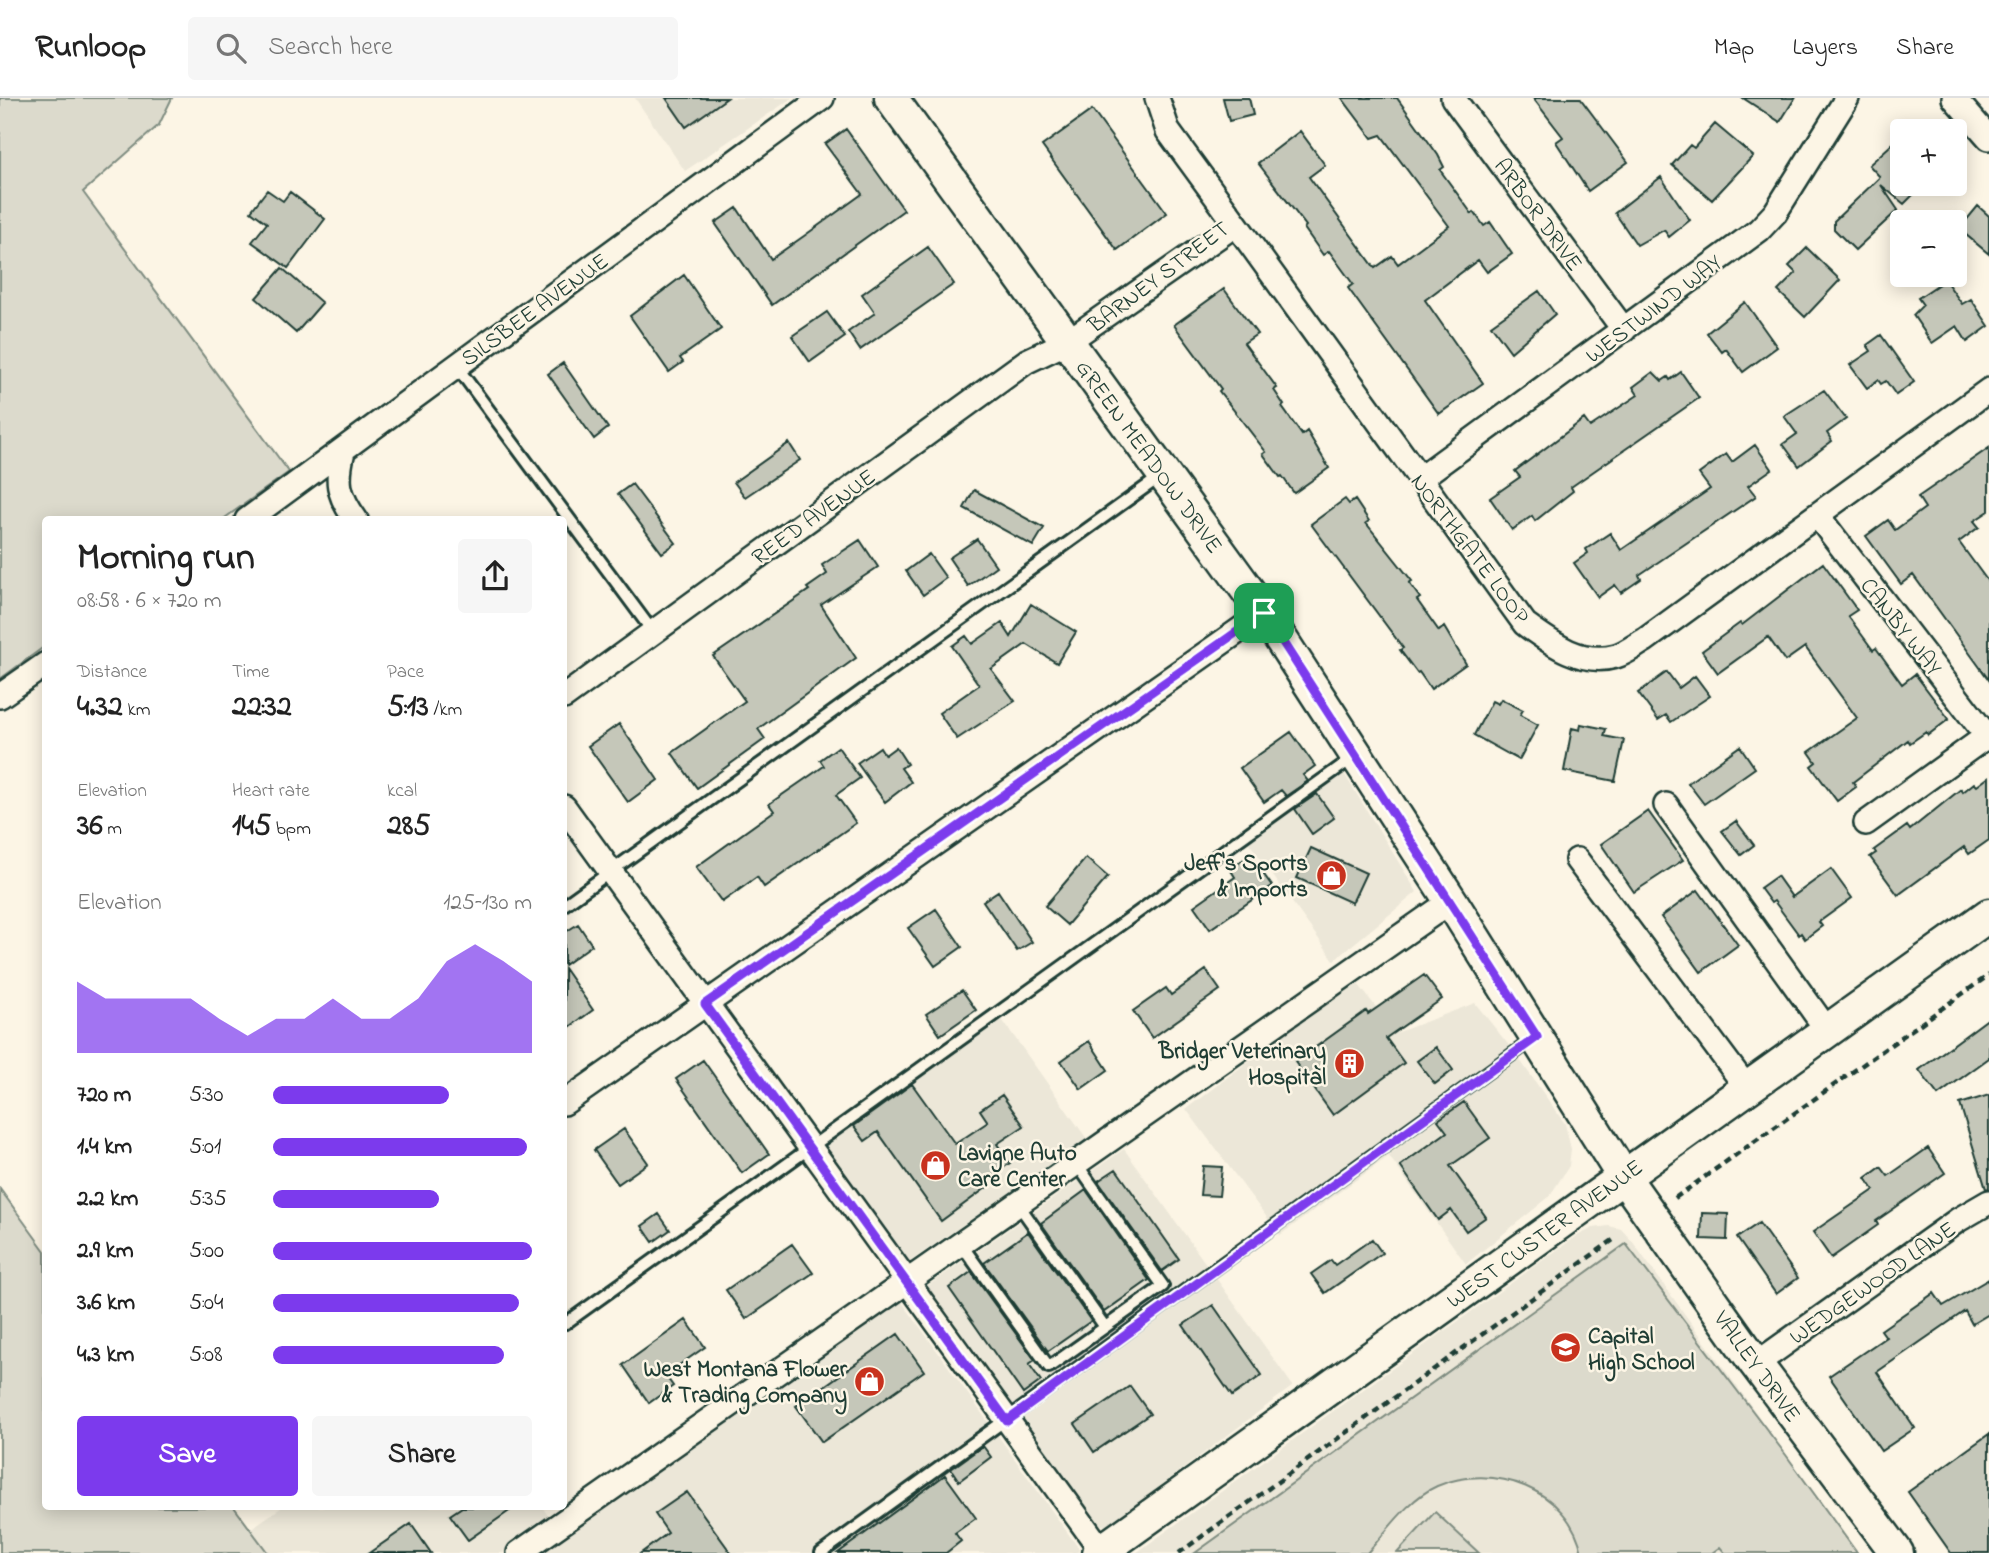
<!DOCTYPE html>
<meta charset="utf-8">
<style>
:root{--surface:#fff;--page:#f6f6f6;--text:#222;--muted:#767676;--line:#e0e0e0;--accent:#7c3aed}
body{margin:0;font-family:"Indie Flower",sans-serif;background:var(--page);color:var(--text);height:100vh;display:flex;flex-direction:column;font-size:26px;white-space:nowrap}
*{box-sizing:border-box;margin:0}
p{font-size:23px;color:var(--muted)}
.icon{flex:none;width:38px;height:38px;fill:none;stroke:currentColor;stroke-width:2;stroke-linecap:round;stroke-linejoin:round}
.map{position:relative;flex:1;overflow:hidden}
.side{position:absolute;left:42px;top:418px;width:525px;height:994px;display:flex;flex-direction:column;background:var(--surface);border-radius:7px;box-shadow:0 4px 18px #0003}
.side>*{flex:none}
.buttons{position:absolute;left:1890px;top:21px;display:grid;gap:14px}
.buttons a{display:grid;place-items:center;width:77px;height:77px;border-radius:7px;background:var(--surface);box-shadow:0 4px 18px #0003;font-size:35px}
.pin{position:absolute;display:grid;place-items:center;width:60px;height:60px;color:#fff;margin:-30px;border-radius:14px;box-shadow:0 4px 10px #0006}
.round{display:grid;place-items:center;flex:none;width:74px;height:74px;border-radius:7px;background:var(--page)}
.headline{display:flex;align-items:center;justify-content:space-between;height:119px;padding:0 35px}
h1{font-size:38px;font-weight:800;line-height:52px}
.figures{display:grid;grid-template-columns:repeat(3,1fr);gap:10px;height:119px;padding:7px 35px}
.figures div{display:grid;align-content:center}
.figures b{font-size:30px;font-weight:800}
.figures small{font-size:19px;font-weight:400}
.figures p{font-size:19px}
.chart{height:196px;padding:14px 35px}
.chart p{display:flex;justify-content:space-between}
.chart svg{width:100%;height:126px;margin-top:7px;fill:var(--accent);opacity:.7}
.cta{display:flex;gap:14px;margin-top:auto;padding:14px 35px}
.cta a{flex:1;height:80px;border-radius:7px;background:var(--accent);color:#fff;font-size:28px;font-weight:800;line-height:80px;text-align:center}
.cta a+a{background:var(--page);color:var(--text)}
ul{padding:0 35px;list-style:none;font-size:23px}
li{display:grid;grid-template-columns:112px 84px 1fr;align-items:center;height:52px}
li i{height:18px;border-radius:9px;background:var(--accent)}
header{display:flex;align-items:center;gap:42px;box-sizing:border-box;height:98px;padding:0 35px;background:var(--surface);border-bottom:2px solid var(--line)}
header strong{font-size:33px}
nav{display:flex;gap:38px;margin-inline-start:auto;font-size:24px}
.search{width:490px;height:63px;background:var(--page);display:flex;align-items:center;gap:18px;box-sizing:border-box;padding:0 24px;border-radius:7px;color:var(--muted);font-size:26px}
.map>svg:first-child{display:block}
</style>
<header>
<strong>Runloop</strong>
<div class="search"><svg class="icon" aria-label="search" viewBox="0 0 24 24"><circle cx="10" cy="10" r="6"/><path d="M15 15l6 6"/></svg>Search here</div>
<nav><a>Map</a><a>Layers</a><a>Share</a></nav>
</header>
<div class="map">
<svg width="1989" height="1455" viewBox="0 0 1989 1455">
<rect width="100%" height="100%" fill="#fcf5e5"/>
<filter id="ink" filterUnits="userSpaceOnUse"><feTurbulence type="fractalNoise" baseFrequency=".0143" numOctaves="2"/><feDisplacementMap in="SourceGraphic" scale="14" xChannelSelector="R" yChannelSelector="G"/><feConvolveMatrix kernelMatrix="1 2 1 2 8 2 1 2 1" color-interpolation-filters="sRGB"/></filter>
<g filter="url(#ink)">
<path fill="#ece7d8" d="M 635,0 L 792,0 L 685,73 Z
M 1340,669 L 1417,794 L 1334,862 L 1244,738 Z
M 1355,882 L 1396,935 L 1475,905 L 1515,955 L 1565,1026 L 1571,1051 L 1569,1068 L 1549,1099 L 1466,1166 L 1389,1058 L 1280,1137 L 1186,1011 Z
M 998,916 L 1087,1041 L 906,1166 L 819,1046 Z
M 1124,1051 L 1293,1288 L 1107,1428 L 1092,1425 L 926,1189 Z
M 1609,1128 L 1621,1131 L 1632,1143 L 1857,1455 L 1136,1455 L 1575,1139 L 1593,1130 Z
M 894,1193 L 1080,1452 L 1076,1455 L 268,1455 L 250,1431 L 282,1409 L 542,1409 L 556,1429 Z"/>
<path fill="#dcdacc" stroke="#7e8c80" stroke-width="2" d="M 0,0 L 172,0 L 159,27 L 83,94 L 289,374 L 222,422 L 46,422 L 45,548 L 0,581 Z
M 0,1091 L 45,1153 L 46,1409 L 234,1409 L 268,1455 L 0,1455 Z
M 1626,1146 L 1786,1357 L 1857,1455 L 1725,1455 L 1720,1449 L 1712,1455 L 1582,1455 C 1569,1391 1493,1364 1437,1388 C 1408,1401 1388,1432 1367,1455 L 1195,1455 Z
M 1435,1414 L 1479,1455 L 1397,1455 Z"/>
<path fill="#c5c7b9" stroke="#1f3d34" stroke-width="2" d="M 666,0 L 727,0 L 686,29 Z
M 1223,0 L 1249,0 L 1253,17 L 1229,23 Z
M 1342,0 L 1397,0 L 1438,57 L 1444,69 L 1440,72 L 1472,116 L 1474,114 L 1484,128 L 1490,124 L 1512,156 L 1487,174 L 1478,162 L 1425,202 L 1483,285 L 1439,316 L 1348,190 L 1353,186 L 1329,153 L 1323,157 L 1304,130 L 1306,128 L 1258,65 L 1300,33 L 1325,67 L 1309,79 L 1375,170 L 1392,158 L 1398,166 L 1449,128 L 1381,37 L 1372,40 Z
M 1533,0 L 1580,0 L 1628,64 L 1588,93 L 1556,44 L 1563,39 Z
M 1743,0 L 1795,0 L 1780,24 Z
M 1092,12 L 1167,115 L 1117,152 L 1042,48 Z
M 1715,26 L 1753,58 L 1712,102 L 1672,67 L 1690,47 L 1694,50 Z
M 846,31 L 904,112 L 772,207 L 715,125 L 737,110 L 771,161 L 804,138 L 862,96 L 825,46 Z
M 1902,37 L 1902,86 L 1924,86 L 1904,106 L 1881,87 L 1898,112 L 1855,152 L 1834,131 L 1834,123 L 1880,79 L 1869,67 Z
M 1661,79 L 1690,122 L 1669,139 L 1664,132 L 1637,147 L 1615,115 Z
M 267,92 L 283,103 L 290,94 L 325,121 L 288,170 L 252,144 L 267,125 L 251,113 Z
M 1978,108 L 1989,118 L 1989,156 L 1959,131 Z
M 928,149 L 954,186 L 860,252 L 848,234 L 875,215 L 862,196 Z
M 1807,150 L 1840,182 L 1805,219 L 1778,193 L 1796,175 L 1789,168 Z
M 282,170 L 322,205 L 296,235 L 256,200 Z
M 684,177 L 721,231 L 680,260 L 683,264 L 669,274 L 630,218 Z
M 1945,182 L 1962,206 L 1971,201 L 1989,228 L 1967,244 L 1957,228 L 1932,245 L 1913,217 L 1923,207 L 1918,200 Z
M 1224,191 L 1257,236 L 1244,245 L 1277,290 L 1274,292 L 1284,307 L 1282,309 L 1302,337 L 1307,333 L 1329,370 L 1294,395 L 1282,378 L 1280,379 L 1263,356 L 1266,354 L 1219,293 L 1221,291 L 1174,227 Z
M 1539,193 L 1555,216 L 1511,254 L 1491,227 Z
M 1745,204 L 1777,249 L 1743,274 L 1726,251 L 1722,254 L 1707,235 Z
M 827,214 L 845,239 L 810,264 L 792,238 Z
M 1881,237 L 1914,284 L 1896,297 L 1886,283 L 1881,286 L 1878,282 L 1867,290 L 1850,267 L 1871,253 L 1867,247 Z
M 563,265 L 608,330 L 594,341 L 548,276 Z
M 1653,274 L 1662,283 L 1668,279 L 1670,282 L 1681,274 L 1699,300 L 1571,389 L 1573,393 L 1535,423 L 1532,418 L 1512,432 L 1490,400 L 1520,379 L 1515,373 L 1584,321 L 1590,329 L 1638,297 L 1633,289 Z
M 1824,292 L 1846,321 L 1827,335 L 1832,343 L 1799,368 L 1783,346 L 1797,336 L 1784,318 Z
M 789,345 L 800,362 L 745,399 L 734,384 Z
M 1755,347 L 1772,371 L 1748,388 L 1756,398 L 1639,477 L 1641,481 L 1621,495 L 1615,487 L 1598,499 L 1574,465 L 1588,455 L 1586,451 L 1610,435 L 1621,452 L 1710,391 L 1699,376 L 1726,356 L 1732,364 Z
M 1989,350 L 1989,413 L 1974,423 L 1979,429 L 1959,444 L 1989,485 L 1989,582 L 1913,477 L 1901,486 L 1866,438 L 1888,422 L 1895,432 L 1925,410 L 1918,399 Z
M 632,386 L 676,445 L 662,455 L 618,396 Z
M 974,392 L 1044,430 L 1033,448 L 964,410 Z
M 1345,401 L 1349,406 L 1355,402 L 1369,423 L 1366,425 L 1412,483 L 1409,485 L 1420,500 L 1417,502 L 1439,533 L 1444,529 L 1466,566 L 1431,591 L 1419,574 L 1417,575 L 1400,552 L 1403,550 L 1311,426 Z
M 977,441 L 996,468 L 968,488 L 949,460 Z
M 860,442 L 878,469 L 821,507 L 856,560 L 758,631 L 765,641 L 697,690 L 672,655 L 745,603 L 713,558 L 809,492 L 807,490 L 827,476 L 822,467 Z
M 929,456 L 946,480 L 923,497 L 906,473 Z
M 1823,465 L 1857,512 L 1848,518 L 1873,552 L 1876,550 L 1902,586 L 1915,576 L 1949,621 L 1928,637 L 1926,634 L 1910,645 L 1908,642 L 1853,684 L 1856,689 L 1837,703 L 1811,668 L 1816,664 L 1809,654 L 1857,620 L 1805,549 L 1785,563 L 1768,539 L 1718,575 L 1702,553 L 1740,525 L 1742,527 Z
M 1031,506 L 1076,534 L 1057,565 L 1026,546 L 991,571 L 1015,603 L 957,641 L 939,615 L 979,587 L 952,548 L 966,538 L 972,546 L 1002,525 L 1011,539 Z
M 1667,574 L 1679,590 L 1695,578 L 1710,598 L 1671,624 L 1666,617 L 1658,622 L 1638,595 Z
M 1501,601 L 1523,612 L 1520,617 L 1538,627 L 1519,662 L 1474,637 L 1492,603 L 1498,606 Z
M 619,626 L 658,682 L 628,704 L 588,648 Z
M 1581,626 L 1606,631 L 1604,638 L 1624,642 L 1615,683 L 1564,673 L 1572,630 L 1580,632 Z
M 1291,634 L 1315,668 L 1303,677 L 1308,683 L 1286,698 L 1281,692 L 1264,704 L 1240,670 Z
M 1740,648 L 1755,670 L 1704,706 L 1688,685 Z
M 838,649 L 860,680 L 836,697 L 856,725 L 764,789 L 757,779 L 722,804 L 696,769 L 774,713 L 769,706 L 824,668 L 820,662 Z
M 880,649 L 885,657 L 896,649 L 907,666 L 901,670 L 911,684 L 885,704 L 857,665 Z
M 1989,679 L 1989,742 L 1969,756 L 1964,749 L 1898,797 L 1870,759 L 1876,755 L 1874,752 L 1907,728 L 1910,732 L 1961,691 L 1963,694 L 1974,685 L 1977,688 Z
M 1317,696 L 1334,720 L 1312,736 L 1295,711 Z
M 1648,713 L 1683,762 L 1634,794 L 1601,746 Z
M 1736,723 L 1754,747 L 1741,757 L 1722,733 Z
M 1311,750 L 1366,775 L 1352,805 L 1297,780 Z
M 1250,757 L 1272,788 L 1210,831 L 1194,808 L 1235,779 L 1230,771 Z
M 1086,760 L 1108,779 L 1067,827 L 1045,808 Z
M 1831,771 L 1852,800 L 1819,824 L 1822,828 L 1805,841 L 1801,835 L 1799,837 L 1774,803 L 1771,805 L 1760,790 L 1777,778 L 1792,799 Z
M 1698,792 L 1738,847 L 1701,874 L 1661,819 Z
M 998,793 L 1032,844 L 1017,853 L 983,803 Z
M 936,811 L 962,849 L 935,868 L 908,830 Z
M 578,826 L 592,847 L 564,867 L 564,835 Z
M 564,870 L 593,912 L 564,933 Z
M 1206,872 L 1220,892 L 1152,940 L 1133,913 L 1166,890 L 1171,897 Z
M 1424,877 L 1442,901 L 1386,940 L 1404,965 L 1333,1017 L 1295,964 L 1366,913 L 1368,916 Z
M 962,892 L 976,912 L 940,937 L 926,916 Z
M 1989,920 L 1989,960 L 1938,997 L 1919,972 Z
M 1089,943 L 1108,972 L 1081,991 L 1061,963 Z
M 1436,949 L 1453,972 L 1435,986 L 1417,963 Z
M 703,962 L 769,1056 L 742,1075 L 676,981 Z
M 912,986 L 955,1046 L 988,1024 L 980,1012 L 1002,997 L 1024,1028 L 997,1046 L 1010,1065 L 982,1085 L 986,1090 L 941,1123 L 878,1034 L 865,1043 L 854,1028 Z
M 1989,997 L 1989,1090 L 1986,1091 L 1960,1006 Z
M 1464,1004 L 1490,1040 L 1450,1068 L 1486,1119 L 1466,1133 L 1451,1112 L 1438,1122 L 1400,1068 L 1447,1034 L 1438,1022 Z
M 624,1031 L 648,1065 L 618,1086 L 594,1052 Z
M 1928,1050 L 1945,1075 L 1876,1123 L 1878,1127 L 1831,1160 L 1813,1134 L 1874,1092 L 1866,1080 L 1881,1069 L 1888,1078 Z
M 1203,1068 L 1222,1069 L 1219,1098 L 1200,1097 Z
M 1116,1071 L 1179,1161 L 1162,1173 L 1098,1083 Z
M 1086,1092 L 1149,1182 L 1104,1214 L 1041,1125 Z
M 1702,1115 L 1728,1116 L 1727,1142 L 1701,1141 Z
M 659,1116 L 670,1132 L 653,1144 L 642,1128 Z
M 1759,1125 L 1798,1180 L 1776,1196 L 1737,1140 Z
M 1028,1134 L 1091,1223 L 1048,1253 L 984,1165 Z
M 1372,1141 L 1382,1155 L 1325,1195 L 1311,1176 L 1331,1162 L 1335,1167 Z
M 792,1146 L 813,1175 L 746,1221 L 726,1192 Z
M 971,1174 L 1035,1262 L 1029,1266 L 1041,1283 L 1023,1296 L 949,1190 Z
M 1989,1181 L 1989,1216 L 1972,1226 L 1965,1213 L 1877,1274 L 1915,1330 L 1881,1353 L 1829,1278 L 1886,1239 L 1881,1232 L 1934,1195 L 1943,1208 Z
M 1213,1207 L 1262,1277 L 1232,1298 L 1183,1227 Z
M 686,1222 L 705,1249 L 665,1277 L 673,1288 L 649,1305 L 623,1267 Z
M 898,1236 L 924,1273 L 822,1344 L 796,1308 Z
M 1130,1288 L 1150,1316 L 1094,1354 L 1075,1326 Z
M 1989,1336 L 1989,1455 L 1951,1455 L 1908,1394 Z
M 983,1348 L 991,1359 L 959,1383 L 951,1371 Z
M 945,1377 L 976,1420 L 955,1435 L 961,1443 L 946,1455 L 838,1455 Z
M 687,1394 L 731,1455 L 641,1455 L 668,1435 L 655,1416 Z
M 462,1409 L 515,1409 L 468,1442 L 450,1417 Z
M 411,1426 L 431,1455 L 369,1455 Z"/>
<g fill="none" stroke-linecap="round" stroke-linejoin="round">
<defs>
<path id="lane" d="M 457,269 L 653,534
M 564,807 L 1161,378
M 1018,1106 L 1105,1229
M 961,1146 L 1049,1269 L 1163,1188 L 1076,1065
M 566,1225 L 1354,659
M 821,1455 L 1535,940"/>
<path id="street" d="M 1453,0 L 1624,232
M 1954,0 L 1989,40
M 1236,126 L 1525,526 C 1551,545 1581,568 1616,558 C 1626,555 1636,547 1645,542 L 1989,292
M 343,353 C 336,382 337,396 356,422
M 1419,381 L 1759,132 L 1775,115 L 1847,0
M 1817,417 L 1989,641
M 247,422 L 822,0
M 0,598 L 46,566
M 564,599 L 1027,263 L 1067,244 L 1236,126 L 1168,33 L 1157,0
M 1666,707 L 1827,932
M 564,709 L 1102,1453
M 1866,725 L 1987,638
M 1577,762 L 1747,990
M 564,1005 L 1264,515
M 1756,1266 L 1958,1122 L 1989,1104
M 519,1455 L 1451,803"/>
<path id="secondary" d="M 891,0 L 1264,515 L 1451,803 L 1623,1078 L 1756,1266 L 1897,1455
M 1099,1455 L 1989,817"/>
</defs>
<use href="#lane" stroke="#1f3d34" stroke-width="16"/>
<use href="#street" stroke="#1f3d34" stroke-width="28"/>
<use href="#secondary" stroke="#1f3d34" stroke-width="37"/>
<path stroke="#1f3d34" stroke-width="4.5" stroke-dasharray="7 5" stroke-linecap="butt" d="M 1675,1100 L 1989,877
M 1179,1455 L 1613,1142"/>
<use href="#lane" stroke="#fcf5e5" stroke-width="10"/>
<use href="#street" stroke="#fcf5e5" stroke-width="23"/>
<use href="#secondary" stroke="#fcf5e5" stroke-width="32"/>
</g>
</g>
<g fill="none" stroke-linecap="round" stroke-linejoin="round" filter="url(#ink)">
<defs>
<path id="route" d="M 1264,515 L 1537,939 L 1007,1323 L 705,906 Z"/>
</defs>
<use href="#route" stroke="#fff" stroke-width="14"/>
<use href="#route" stroke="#7c3aed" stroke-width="9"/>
</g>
<defs>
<symbol id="shop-disc" viewBox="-11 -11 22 22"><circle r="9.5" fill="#c8321e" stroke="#fcf5e5"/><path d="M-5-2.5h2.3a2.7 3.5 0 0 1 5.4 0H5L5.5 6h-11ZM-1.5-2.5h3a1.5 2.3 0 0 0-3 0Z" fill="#fff"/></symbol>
<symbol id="building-disc" viewBox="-11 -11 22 22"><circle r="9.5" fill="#c8321e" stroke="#fcf5e5"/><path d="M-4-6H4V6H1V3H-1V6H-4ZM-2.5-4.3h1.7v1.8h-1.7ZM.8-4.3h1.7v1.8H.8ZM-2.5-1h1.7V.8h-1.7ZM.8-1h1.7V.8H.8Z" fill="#fff"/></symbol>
<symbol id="school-disc" viewBox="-11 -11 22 22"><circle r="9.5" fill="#c8321e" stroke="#fcf5e5"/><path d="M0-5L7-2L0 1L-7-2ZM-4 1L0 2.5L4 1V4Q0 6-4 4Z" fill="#fff"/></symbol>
</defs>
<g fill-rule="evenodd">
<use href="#shop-disc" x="1314" y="760" width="35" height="35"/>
<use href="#building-disc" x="1332" y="948" width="35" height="35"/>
<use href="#shop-disc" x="918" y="1050" width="35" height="35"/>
<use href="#school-disc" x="1548" y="1232" width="35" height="35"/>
<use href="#shop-disc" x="852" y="1266" width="35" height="35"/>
</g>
<g text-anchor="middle" stroke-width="5" stroke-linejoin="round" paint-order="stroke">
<g font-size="23" fill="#1f3d34" stroke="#fcf5e5">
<text transform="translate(1539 116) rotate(54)" y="8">ARBOR DRIVE</text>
<text transform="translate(1158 178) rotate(-37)" y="8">BARNEY STREET</text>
<text transform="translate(1653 210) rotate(-37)" y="8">WESTWIND WAY</text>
<text transform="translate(534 211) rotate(-36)" y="8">SILSBEE AVENUE</text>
<text transform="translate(1150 358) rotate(54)" y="8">GREEN MEADOW DRIVE</text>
<text transform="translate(813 418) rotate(-36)" y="8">REED AVENUE</text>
<text transform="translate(1471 450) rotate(53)" y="8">NORTHGATE LOOP</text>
<text transform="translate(1902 528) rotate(52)" y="8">CANBY WAY</text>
<text transform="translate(1544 1135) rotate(-36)" y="8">WEST CUSTER AVENUE</text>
<text transform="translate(1872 1184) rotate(-35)" y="8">WEDGEWOOD LANE</text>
<text transform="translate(1758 1268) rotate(54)" y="8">VALLEY DRIVE</text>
</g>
<g font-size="23" font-weight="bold" fill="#1f3d34" stroke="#fcf5e5" text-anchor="end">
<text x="1308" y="772">Jeff's Sports<tspan x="1308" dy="26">&amp; Imports</tspan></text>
<text x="1326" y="960">Bridger Veterinary<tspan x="1326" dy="26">Hospital</tspan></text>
<text x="958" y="1062" text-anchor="start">Lavigne Auto<tspan x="958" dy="26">Care Center</tspan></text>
<text x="1588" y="1245" text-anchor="start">Capital<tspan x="1588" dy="26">High School</tspan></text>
<text x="847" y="1278">West Montana Flower<tspan x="847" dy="26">&amp; Trading Company</tspan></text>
</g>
</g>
</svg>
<div class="buttons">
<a>+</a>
<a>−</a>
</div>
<div class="pin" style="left:1264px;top:515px;background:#1e9e55"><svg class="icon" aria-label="arrive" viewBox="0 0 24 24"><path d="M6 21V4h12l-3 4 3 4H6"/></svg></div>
<section class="side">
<div class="headline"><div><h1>Morning run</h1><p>08:58 · 6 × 720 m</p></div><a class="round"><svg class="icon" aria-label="share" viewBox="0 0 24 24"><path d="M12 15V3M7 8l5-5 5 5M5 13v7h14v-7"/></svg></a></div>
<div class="figures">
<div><p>Distance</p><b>4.32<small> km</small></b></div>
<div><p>Time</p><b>22:32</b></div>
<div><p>Pace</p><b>5:13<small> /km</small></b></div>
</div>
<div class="figures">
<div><p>Elevation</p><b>36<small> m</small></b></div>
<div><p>Heart rate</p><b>145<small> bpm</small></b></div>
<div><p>kcal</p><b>285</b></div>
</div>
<div class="chart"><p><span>Elevation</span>125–130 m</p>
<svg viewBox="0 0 160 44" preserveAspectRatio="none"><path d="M0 44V19L10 25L20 25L30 25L40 25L50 32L60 38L70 32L80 32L90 25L100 32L110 32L120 25L130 12L140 6L150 12L160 19V44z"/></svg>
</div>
<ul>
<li><b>720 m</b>5:30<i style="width:68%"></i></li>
<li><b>1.4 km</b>5:01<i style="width:98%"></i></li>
<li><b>2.2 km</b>5:35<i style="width:64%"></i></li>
<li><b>2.9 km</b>5:00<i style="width:100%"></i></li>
<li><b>3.6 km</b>5:04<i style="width:95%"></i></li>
<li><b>4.3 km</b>5:08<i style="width:89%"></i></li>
</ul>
<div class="cta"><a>Save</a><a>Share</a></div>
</section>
</div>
